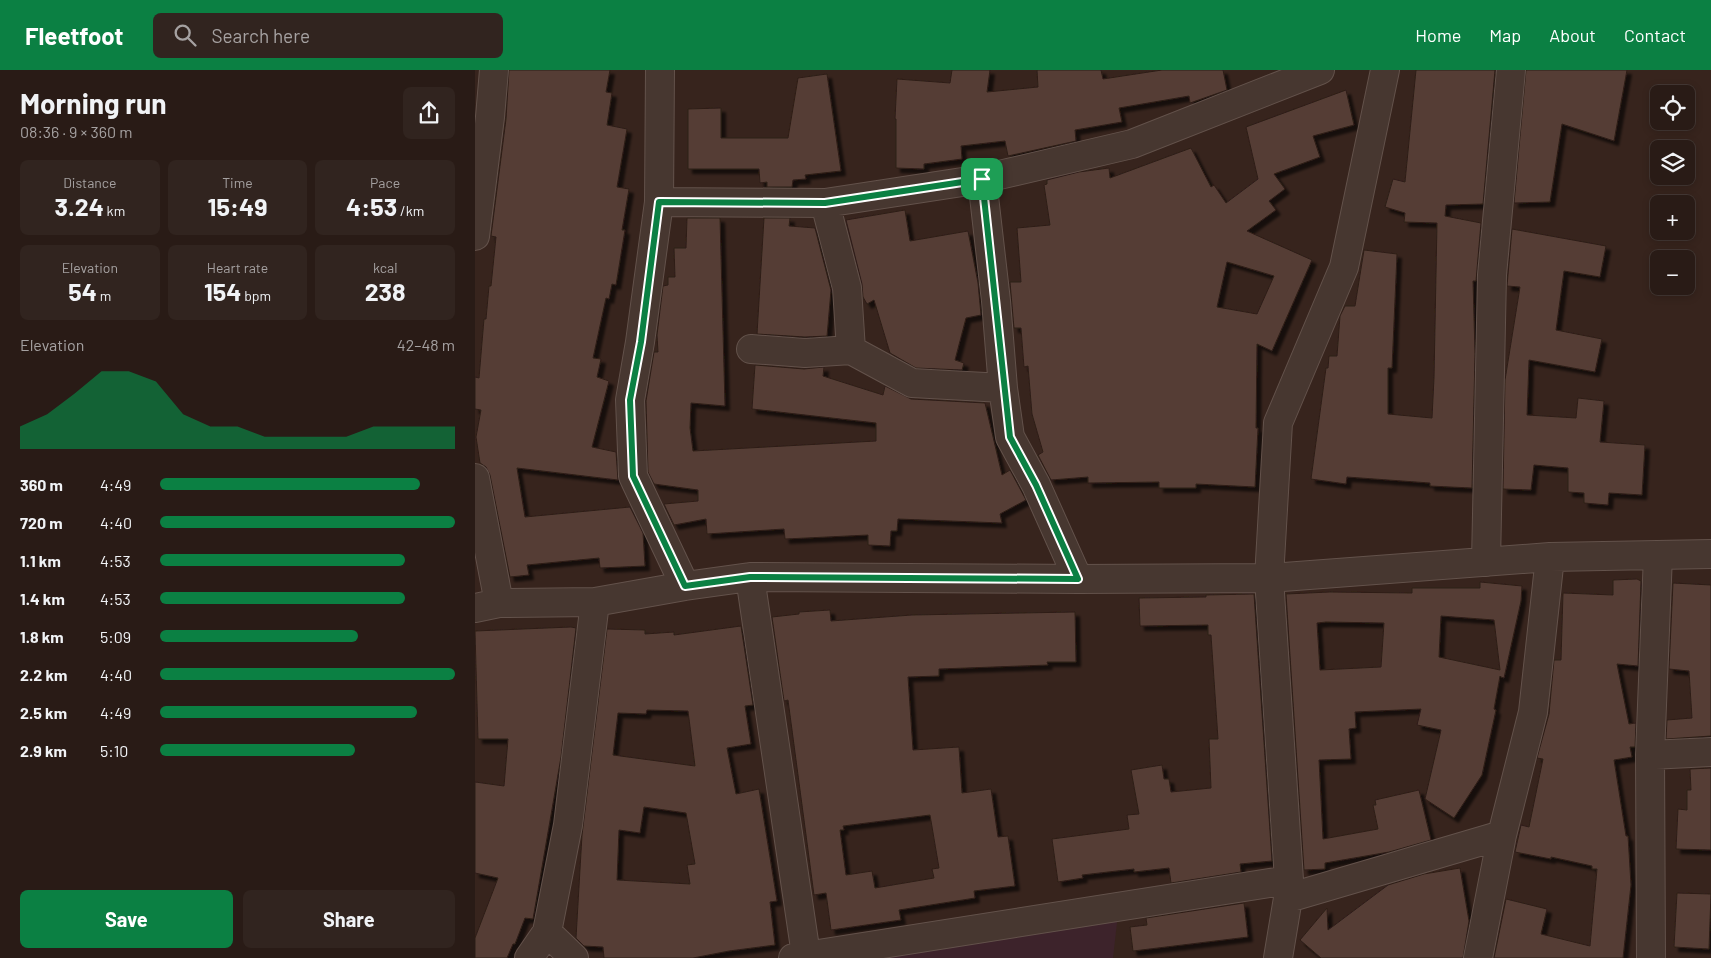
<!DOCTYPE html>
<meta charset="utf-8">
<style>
:root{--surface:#291b16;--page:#31241f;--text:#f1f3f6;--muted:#a5a1a1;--line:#453935;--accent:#0b8043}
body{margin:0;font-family:Barlow,sans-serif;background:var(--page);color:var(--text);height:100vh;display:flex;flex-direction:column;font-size:19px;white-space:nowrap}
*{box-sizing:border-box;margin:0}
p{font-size:16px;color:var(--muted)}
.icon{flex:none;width:28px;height:28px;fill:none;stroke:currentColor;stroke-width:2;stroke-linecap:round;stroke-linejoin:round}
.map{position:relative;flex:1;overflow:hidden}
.details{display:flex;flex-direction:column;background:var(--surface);width:475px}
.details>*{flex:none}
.controls{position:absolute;left:1175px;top:15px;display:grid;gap:10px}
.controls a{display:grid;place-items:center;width:45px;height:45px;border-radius:8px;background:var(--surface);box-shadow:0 2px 8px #0003,0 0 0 1px var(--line);font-size:25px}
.pin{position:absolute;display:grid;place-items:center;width:42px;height:42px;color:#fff;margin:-21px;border-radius:10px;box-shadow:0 2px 8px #0006}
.round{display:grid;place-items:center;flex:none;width:52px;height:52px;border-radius:8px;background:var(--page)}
.summary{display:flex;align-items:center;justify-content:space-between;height:85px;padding:0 20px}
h1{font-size:28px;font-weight:700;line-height:38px}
.metrics{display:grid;grid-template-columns:repeat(3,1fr);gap:8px;height:85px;padding:5px 20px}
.metrics div{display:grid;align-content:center;border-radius:8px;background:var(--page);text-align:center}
.metrics b{font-size:25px;font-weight:700}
.metrics small{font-size:14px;font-weight:400}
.metrics p{font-size:14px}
.chart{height:140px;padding:10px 20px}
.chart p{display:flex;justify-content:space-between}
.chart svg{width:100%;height:90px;margin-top:5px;fill:var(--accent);opacity:.7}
.primary-button{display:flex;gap:10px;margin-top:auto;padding:10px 20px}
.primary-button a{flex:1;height:58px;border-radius:8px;background:var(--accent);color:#fff;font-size:20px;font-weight:700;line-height:58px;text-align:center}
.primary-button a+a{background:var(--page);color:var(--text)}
ul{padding:0 20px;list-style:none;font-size:16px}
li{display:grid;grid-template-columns:80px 60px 1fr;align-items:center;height:38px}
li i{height:12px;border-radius:6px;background:var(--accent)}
header{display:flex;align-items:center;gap:30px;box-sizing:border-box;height:70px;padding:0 25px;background:var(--accent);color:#fff}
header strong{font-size:24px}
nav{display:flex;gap:28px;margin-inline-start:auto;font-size:18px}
.search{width:350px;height:45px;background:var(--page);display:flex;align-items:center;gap:12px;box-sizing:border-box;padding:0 18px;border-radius:8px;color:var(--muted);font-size:19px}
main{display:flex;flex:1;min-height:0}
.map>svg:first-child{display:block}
</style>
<header>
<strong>Fleetfoot</strong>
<div class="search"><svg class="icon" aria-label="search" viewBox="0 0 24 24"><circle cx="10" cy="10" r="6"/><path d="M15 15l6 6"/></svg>Search here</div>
<nav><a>Home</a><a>Map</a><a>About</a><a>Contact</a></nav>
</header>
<main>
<section class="details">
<div class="summary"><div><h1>Morning run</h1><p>08:36 · 9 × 360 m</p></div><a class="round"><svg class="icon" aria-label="share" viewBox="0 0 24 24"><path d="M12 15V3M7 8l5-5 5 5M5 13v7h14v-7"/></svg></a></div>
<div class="metrics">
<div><p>Distance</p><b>3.24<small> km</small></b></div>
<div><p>Time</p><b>15:49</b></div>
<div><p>Pace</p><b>4:53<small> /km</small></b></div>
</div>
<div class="metrics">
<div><p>Elevation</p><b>54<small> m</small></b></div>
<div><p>Heart rate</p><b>154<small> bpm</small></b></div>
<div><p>kcal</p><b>238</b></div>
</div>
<div class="chart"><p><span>Elevation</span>42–48 m</p>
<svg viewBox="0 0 160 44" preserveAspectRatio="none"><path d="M0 44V33L10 27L20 17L30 6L40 6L50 11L60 27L70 33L80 33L90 38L100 38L110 38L120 38L130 33L140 33L150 33L160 33V44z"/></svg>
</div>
<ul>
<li><b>360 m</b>4:49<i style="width:88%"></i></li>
<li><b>720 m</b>4:40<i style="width:100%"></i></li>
<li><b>1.1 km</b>4:53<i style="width:83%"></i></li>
<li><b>1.4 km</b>4:53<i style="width:83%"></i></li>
<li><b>1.8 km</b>5:09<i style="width:67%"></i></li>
<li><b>2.2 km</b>4:40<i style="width:100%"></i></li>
<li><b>2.5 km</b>4:49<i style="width:87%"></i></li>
<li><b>2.9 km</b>5:10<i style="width:66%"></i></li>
</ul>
<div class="primary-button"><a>Save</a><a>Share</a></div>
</section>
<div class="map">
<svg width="1236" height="888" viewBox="0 0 1236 888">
<defs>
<filter id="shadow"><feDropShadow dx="4.5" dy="4.5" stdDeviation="1" flood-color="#0009"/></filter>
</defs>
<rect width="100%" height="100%" fill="#37241d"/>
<path fill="#3d232b" d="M 643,844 L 638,888 L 399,888 Z"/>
<path fill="#553e35" stroke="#2e1e18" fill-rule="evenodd" filter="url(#shadow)" d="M 34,0 L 135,0 L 131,22 L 137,23 L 132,55 L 152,59 L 142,117 L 154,119 L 147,160 L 150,160 L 141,215 L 137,214 L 134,229 L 131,228 L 118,288 L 126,289 L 122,307 L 134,311 L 117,377 L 141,382 L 143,410 L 42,398 L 50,447 L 155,437 L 168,463 L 170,496 L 125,498 L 124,488 L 52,495 L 54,505 L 35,507 L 15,405 L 11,397 L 5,393 L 1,367 L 6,340 L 0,339 L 0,307 L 4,308 L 9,249 L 11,249 L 14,216 L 16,216 L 21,167 L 16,166 L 31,49 Z
M 477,0 L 515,0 L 512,22 L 563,17 L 562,0 L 626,0 L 628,9 L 687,0 L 748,0 L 752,20 L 715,33 L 714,26 L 644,38 L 647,52 L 600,60 L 601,71 L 533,86 L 530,71 L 486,76 L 487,89 L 449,94 L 449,99 L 421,98 L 421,49 L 420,49 L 422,9 L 475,13 Z
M 941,0 L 1020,0 L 1008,134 L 971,135 L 970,146 L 1006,153 L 1001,211 L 998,211 L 1000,284 L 997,418 L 955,416 L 955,413 L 872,407 L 871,414 L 836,409 L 851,298 L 853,298 L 854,286 L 862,286 L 865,246 L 870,236 L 880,236 L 889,180 L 922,184 L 917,298 L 913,298 L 913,344 L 957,348 L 959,308 L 962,153 L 929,152 L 930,143 L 910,137 L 918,109 L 930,112 Z
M 1051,0 L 1152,0 L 1139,71 L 1087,54 L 1075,132 L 1039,133 Z
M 352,4 L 366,101 L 330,105 L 331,109 L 318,110 L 317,117 L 292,117 L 292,112 L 285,113 L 284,99 L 213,99 L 213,39 L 246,38 L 246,68 L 313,68 L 323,8 Z
M 871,20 L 879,55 L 838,66 L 845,87 L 799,104 L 810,119 L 794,131 L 801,140 L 772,161 L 837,190 L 797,281 L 782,274 L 781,358 L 783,358 L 780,417 L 721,414 L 721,418 L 684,418 L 684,412 L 613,413 L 613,407 L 576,410 L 563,385 L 568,382 L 557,344 L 553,296 L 549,297 L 546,258 L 539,258 L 535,212 L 546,212 L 542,158 L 575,155 L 569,115 L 572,114 L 572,110 L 604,102 L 634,98 L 635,108 L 716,78 L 736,117 L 739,115 L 751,133 L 783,109 L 771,57 ZM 752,192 L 799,206 L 782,244 L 742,237 Z
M 430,140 L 435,171 L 493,161 L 503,213 L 506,245 L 491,248 L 480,290 L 489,293 L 487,300 L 441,298 L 415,283 L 399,230 L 392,234 L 388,227 L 387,214 L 371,150 Z
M 212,148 L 245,148 L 250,336 L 216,333 L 215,358 L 218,381 L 401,371 L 401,353 L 277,339 L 280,295 L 329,299 L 349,297 L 348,306 L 408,325 L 410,316 L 436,329 L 510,333 L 527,405 L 535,400 L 551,430 L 525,444 L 527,453 L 423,449 L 422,461 L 416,461 L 415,476 L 393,475 L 393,465 L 310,469 L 309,459 L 232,464 L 231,449 L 199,455 L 189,434 L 223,431 L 223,420 L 179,414 L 173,402 L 171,331 L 179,282 L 183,282 L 182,265 L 188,216 L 193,215 L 193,207 L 200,207 L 199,178 L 211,178 Z
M 289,148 L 315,148 L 314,156 L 340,158 L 356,220 L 352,266 L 330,267 L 282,264 Z
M 1037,159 L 1131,176 L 1125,207 L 1089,201 L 1081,260 L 1127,269 L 1120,302 L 1054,290 L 1052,345 L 1101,348 L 1103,328 L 1129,331 L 1125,372 L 1170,375 L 1167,425 L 1134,423 L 1133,435 L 1109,433 L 1109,423 L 1093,422 L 1093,398 L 1059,395 L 1056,420 L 1028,419 L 1030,310 L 1045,217 L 1032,216 Z
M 1162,509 L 1166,511 L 1163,596 L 1142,594 L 1154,654 L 1161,653 L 1160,677 L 1155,677 L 1157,687 L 1139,690 L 1151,766 L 1153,766 L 1156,815 L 1148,888 L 1019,888 L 1031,829 L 1072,839 L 1066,864 L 1115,876 L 1122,799 L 1117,799 L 1117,796 L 1076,787 L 1076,789 L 1040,782 L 1046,755 L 1054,757 L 1068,689 L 1062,688 L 1074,644 L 1079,590 L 1086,590 L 1088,523 L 1138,525 L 1138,510 Z
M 1005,512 L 1047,516 L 1046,531 L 1029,608 L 1026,607 L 1025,606 L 1019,639 L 1021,640 L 1007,705 L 979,748 L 950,729 L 966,660 L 942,655 L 946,639 L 880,642 L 881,658 L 874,659 L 876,689 L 844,690 L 848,769 L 903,759 L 898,735 L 901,735 L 900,730 L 944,720 L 956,770 L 914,782 L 850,793 L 850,799 L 829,800 L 811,524 L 855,522 L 937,523 L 937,518 L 1005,518 ZM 966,546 L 1019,550 L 1025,600 L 964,587 ZM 851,552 L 909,553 L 906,597 L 845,600 L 842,553 Z
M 1198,513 L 1236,515 L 1236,666 L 1191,669 L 1192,650 L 1217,648 L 1214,601 L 1194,599 Z
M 779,524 L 797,791 L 765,794 L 766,802 L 696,813 L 694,798 L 659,802 L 659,799 L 607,805 L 608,808 L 583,812 L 577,769 L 654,759 L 652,745 L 664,744 L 656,700 L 687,695 L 689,709 L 694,709 L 696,722 L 736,718 L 734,669 L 743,669 L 736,565 L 733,565 L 733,555 L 665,556 L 664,528 L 731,527 L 731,525 Z
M 355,540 L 356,551 L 437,545 L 600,542 L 601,592 L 572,592 L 573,595 L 464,599 L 464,606 L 433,607 L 438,680 L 484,677 L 487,723 L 516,719 L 523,767 L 533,766 L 540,816 L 499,821 L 500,828 L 424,840 L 426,850 L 356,860 L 351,823 L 339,825 L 313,630 L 309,631 L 297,547 L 324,544 L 324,542 ZM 455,745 L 464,798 L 457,799 L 459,808 L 400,818 L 397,801 L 371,805 L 365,760 L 369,760 L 368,756 Z
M 266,556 L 278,635 L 270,636 L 276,674 L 252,678 L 261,724 L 284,719 L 302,831 L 295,832 L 300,875 L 254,881 L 218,888 L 129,888 L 128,877 L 109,876 L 101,868 L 107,765 L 132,559 L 170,560 L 170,564 L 199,562 L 199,565 ZM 172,640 L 213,641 L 220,696 L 138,685 L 143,643 L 171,644 ZM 169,737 L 211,743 L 220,794 L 212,795 L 215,814 L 142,810 L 144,760 L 165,763 Z
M 96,557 L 101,558 L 86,687 L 58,849 L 50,848 L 40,874 L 38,874 L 32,888 L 0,888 L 0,868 L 23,808 L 0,803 L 0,712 L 29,716 L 33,669 L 3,669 L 0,561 Z
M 1236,698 L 1236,780 L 1201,779 L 1203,739 L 1212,740 L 1212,720 L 1216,720 L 1215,699 Z
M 985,798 L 994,851 L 988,888 L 846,888 L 825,870 L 852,838 L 853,860 L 913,815 L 949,804 Z
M 1202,823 L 1236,824 L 1234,879 L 1199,877 Z
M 769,833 L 773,867 L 658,881 L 655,857 L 672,855 L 671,848 Z"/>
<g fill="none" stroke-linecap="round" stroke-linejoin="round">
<defs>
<path id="minor" d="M 185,0 L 184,132 L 165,272 L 155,330 L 158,406 L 210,516
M 507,109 L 521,231 L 528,318 L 535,367 L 561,415 L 603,509
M 184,132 L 350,133 L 507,109 L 657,74 L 845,0
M 350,133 L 372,218 L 376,280
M 0,166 L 15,47 L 19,0
M 276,279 L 330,283 L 376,280 L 437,313 L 528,318
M 0,408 L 24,533
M 1011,492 L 1017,205 L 1036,0
M 275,507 L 331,885
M 0,538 L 24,533 L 120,532 L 210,516 L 275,507 L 603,509 L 794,508 L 1075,487 L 1236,484
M 1175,685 L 1236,682
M 813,828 L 1027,765
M 54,888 L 72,862
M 99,888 L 72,862 L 93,755 L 120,532
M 318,888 L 814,810
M 803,888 L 813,828 L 814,810 L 794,508 L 803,353 L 869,197 L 910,0
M 1003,888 L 1027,765 L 1058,642 L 1075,487
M 1176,888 L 1175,685 L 1183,485"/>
</defs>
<use href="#minor" stroke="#63524b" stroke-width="30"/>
<use href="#minor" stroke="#473730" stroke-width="28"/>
</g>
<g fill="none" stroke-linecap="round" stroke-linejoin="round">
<defs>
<path id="route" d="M 507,109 L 535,367 L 561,415 L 603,509 L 275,507 L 210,516 L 158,406 L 155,330 L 166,272 L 184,132 L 350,133 Z"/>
</defs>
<use href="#route" stroke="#fff" stroke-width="10"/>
<use href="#route" stroke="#0b8043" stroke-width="6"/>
</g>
</svg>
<div class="controls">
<a><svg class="icon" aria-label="locate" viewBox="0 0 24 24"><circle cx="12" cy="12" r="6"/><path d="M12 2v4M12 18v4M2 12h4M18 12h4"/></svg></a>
<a><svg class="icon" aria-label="layers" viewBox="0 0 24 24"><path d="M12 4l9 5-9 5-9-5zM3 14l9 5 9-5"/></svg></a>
<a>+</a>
<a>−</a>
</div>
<div class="pin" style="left:507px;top:109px;background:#1e9e55"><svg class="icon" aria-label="arrive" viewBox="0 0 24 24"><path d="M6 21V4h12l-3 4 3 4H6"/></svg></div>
</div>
</main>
